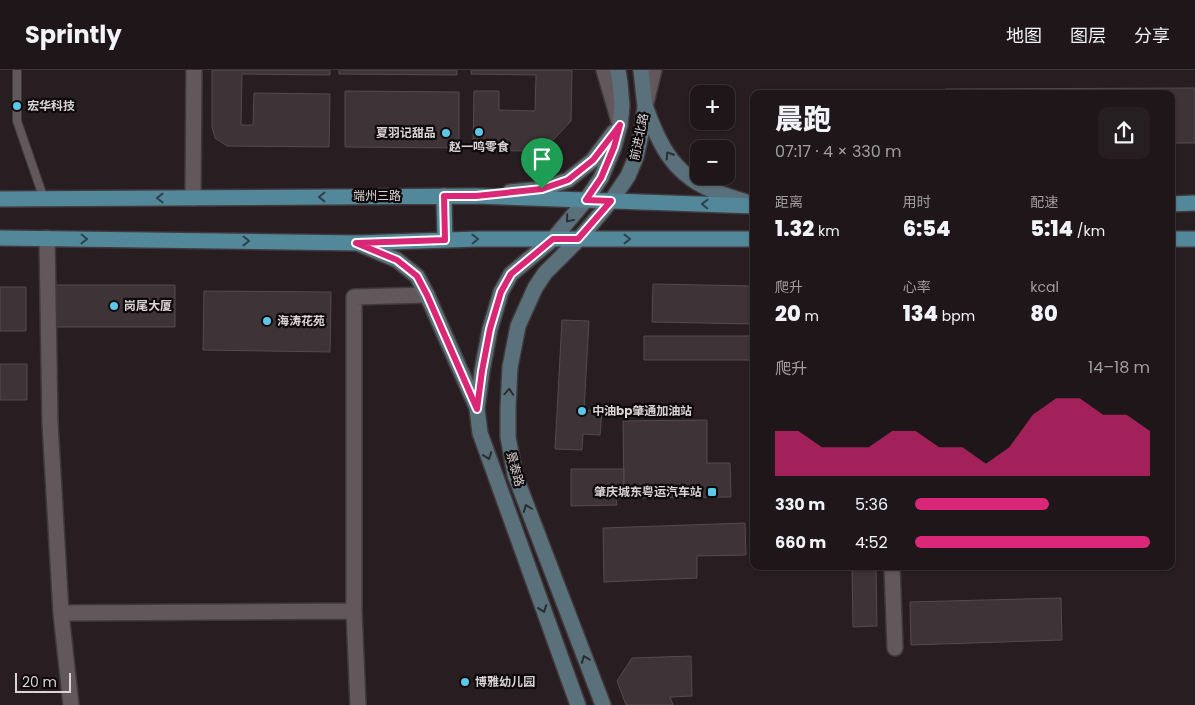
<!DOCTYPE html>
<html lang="zh">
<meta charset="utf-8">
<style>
:root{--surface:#1e1619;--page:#261f22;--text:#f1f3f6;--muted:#a19fa2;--line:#3c3538;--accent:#db2777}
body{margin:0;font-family:Poppins,"Noto Sans SC",sans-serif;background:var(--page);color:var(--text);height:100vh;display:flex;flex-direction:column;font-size:19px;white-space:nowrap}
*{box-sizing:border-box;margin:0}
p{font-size:16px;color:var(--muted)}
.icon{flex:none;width:28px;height:28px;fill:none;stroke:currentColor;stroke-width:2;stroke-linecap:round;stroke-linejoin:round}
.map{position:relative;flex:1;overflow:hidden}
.side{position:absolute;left:750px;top:20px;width:425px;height:480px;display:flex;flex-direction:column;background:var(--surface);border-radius:10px;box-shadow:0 1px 4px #0004,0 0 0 1px var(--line)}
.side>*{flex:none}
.buttons{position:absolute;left:690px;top:15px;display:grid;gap:10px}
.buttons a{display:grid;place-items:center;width:45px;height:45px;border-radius:10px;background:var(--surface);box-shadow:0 1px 4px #0004,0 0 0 1px var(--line);font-size:25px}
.scale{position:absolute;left:15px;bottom:12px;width:56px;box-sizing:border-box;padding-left:5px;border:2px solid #dad4d5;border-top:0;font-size:14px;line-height:18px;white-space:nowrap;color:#dad4d5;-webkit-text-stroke:4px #0e090b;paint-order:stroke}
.pin{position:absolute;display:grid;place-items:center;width:42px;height:42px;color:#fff;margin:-51px -21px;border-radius:50% 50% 50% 0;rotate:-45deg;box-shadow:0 0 5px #0007}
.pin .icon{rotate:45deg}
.round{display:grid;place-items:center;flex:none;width:52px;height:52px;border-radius:10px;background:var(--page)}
.head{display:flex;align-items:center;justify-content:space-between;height:85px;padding:0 25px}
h1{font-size:28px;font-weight:800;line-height:38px}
.stats{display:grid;grid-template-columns:repeat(3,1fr);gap:8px;height:85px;padding:5px 25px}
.stats div{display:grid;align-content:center}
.stats b{font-size:21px;font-weight:800}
.stats small{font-size:14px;font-weight:400}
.stats p{font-size:14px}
.chart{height:140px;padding:10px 25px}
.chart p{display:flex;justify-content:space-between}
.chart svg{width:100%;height:90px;margin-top:5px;fill:var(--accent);opacity:.7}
ul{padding:0 25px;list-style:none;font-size:16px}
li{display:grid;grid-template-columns:80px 60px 1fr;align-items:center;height:38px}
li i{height:12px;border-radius:6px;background:var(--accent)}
header{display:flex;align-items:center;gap:30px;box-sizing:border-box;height:70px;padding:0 25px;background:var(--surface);border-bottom:1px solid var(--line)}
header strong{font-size:24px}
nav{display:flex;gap:28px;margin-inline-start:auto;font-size:18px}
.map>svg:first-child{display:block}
</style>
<header>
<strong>Sprintly</strong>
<nav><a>地图</a><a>图层</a><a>分享</a></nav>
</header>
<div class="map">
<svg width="1195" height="635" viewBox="0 0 1195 635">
<rect width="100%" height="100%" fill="#281e21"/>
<path fill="#3e3336" stroke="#554a4d" d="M 212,0 L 330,0 L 330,5 L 242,4 L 241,55 L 253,55 L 254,23 L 330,24 L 329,77 L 227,76 L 215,68 L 212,57 Z
M 339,0 L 457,0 L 457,5 L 339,4 Z
M 471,0 L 572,0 L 571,51 L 554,69 L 527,81 L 473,80 L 474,21 L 499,21 L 499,40 L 535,41 L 536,5 L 471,4 Z
M 1195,18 L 1195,73 L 1171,73 L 1171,24 L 945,24 L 945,19 Z
M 345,21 L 459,22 L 459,78 L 345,77 Z
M 653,214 L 754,216 L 754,254 L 652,252 Z
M 53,215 L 175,215 L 175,257 L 53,257 Z
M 0,217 L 26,217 L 26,261 L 0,261 Z
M 204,221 L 331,222 L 330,282 L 203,280 Z
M 562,250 L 589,251 L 584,340 L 602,341 L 600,365 L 583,364 L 582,380 L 555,379 Z
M 644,266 L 754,266 L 754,290 L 644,290 Z
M 0,294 L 27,294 L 27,330 L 0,330 Z
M 707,350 L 707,393 L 730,393 L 731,427 L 624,428 L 623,351 Z
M 571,399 L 624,399 L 624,428 L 616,428 L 617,435 L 571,436 Z
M 745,453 L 746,485 L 697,486 L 697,508 L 604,512 L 603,458 Z
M 852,496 L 876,496 L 877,556 L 853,557 Z
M 1061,528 L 1062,570 L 911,575 L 910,532 Z
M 691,586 L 692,626 L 670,627 L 673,635 L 626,635 L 617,611 L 632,588 Z"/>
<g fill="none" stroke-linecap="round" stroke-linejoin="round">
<defs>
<path id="lane" d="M 17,0 L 17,51 L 44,129"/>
<path id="street" d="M 604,0 L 620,55
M 646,33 L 654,0
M 193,128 L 194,0
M 47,168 L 50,353 L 61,543 L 71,635
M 892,496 L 895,578
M 61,543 L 354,541
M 358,635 L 354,541 L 354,227 L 427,225"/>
<path id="secondary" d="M 646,38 C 650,49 654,60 660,71 C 679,110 710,122 750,133
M 510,122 L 542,119 L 568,110 L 593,90 L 614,62
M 357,173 L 397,190 L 417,206 L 427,225 L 477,338
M 578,635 L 480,363 L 477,339 L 482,301 L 490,259 L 501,222 L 511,204 L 553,169 L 586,130 L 601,108 L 614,77 L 620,55 L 622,36 L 620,13 L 618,0
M 603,635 L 515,405 L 508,367 L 508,338 L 510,297 L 518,256 L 535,218 L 545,203 L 579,169 L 611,131 L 628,106 L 636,87 L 642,60 L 645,37 L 641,0"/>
<path id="primary" d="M 444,126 L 445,170
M 0,129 L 476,126 L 754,136
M 1171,134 L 1195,133
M 0,168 L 357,173 L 478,169 L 754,169
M 1171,169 L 1195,169"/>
</defs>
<use href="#lane" stroke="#40393b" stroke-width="10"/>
<use href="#street" stroke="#40393b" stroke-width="18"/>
<use href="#secondary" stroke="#40393b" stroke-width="18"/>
<use href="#primary" stroke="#40393b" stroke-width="18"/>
<use href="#lane" stroke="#62575a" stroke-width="8"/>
<use href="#street" stroke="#62575a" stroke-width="15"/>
<use href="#secondary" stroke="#5a707a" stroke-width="15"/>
<use href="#primary" stroke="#53889b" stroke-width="15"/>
</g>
<defs><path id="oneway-chevron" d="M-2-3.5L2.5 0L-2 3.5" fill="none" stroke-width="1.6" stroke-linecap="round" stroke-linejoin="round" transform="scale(1.25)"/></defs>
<g stroke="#292d32">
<use href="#oneway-chevron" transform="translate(669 85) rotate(-123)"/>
<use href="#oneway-chevron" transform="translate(569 149) rotate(130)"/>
<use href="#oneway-chevron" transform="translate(509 322) rotate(-86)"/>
<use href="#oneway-chevron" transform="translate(488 386) rotate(70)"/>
<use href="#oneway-chevron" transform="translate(527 438) rotate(-111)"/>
<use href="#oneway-chevron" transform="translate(543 539) rotate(70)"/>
<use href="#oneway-chevron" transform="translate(585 589) rotate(-111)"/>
</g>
<g stroke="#2d424c">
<use href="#oneway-chevron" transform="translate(322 127) rotate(180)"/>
<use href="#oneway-chevron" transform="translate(160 128) rotate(180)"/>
<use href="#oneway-chevron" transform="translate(705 134) rotate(-178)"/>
<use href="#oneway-chevron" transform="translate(84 169) rotate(1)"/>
<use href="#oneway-chevron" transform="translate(475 169) rotate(-1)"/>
<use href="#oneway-chevron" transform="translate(627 169)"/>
<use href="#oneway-chevron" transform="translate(246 171) rotate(1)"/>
</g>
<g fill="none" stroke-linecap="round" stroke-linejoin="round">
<defs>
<path id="route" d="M 620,55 L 614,77 L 601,108 L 586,130 L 611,131 L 578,169 L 553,169 L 511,204 L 501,222 L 490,259 L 482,301 L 477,339 L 427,225 L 417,206 L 397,190 L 356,173 L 445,170 L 444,126 L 476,126 L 542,119 L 568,110 L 593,90 Z"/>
</defs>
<use href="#route" stroke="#fff" stroke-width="10"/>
<use href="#route" stroke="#db2777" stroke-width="6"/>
</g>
<g fill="#5cc7e7" stroke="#0e090b" stroke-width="2">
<circle cx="17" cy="36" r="5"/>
<circle cx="479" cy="62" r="5"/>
<circle cx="446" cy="63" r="5"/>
<circle cx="114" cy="236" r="5"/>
<circle cx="267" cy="251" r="5"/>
<circle cx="582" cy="341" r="5"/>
<rect x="707" y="417" width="10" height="10" rx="2.5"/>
<circle cx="465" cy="612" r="5"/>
</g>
<g text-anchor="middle" stroke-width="4.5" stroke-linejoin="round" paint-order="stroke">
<g font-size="12" font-weight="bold" fill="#dad4d5" stroke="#0e090b" text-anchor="start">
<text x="27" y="40">宏华科技</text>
<text x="436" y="67" text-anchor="end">夏羽记甜品</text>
<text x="479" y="81" text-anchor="middle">赵一鸣零食</text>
<text x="124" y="240">岗尾大厦</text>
<text x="277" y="255">海涛花苑</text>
<text x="592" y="345">中油bp肇通加油站</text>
<text x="702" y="426" text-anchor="end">肇庆城东粤运汽车站</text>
<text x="475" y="616">博雅幼儿园</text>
</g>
<g font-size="12" fill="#dad4d5" stroke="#0e090b">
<text transform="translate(639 67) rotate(-78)" y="4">前进北路</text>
<text x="377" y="130">端州三路</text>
<text transform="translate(515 399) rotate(75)" y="4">景泰路</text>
</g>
</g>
</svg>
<div class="buttons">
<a>+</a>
<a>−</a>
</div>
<div class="scale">20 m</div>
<div class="pin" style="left:542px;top:119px;background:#1e9e55"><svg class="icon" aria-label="arrive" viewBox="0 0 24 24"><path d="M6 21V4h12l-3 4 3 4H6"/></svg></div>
<section class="side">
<div class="head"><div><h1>晨跑</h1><p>07:17 · 4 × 330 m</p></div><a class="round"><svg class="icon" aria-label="share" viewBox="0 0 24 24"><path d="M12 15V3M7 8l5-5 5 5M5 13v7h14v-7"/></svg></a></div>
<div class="stats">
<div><p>距离</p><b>1.32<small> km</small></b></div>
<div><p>用时</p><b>6:54</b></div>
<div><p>配速</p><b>5:14<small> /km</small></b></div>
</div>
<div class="stats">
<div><p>爬升</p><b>20<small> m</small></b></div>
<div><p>心率</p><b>134<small> bpm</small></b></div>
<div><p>kcal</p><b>80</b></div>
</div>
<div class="chart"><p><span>爬升</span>14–18 m</p>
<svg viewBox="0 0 160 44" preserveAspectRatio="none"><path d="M0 44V22L10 22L20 30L30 30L40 30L50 22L60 22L70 30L80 30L90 38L100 30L110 14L120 6L130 6L140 14L150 14L160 22V44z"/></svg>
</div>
<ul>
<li><b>330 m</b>5:36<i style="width:57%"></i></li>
<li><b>660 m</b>4:52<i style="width:100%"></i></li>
</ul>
</section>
</div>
